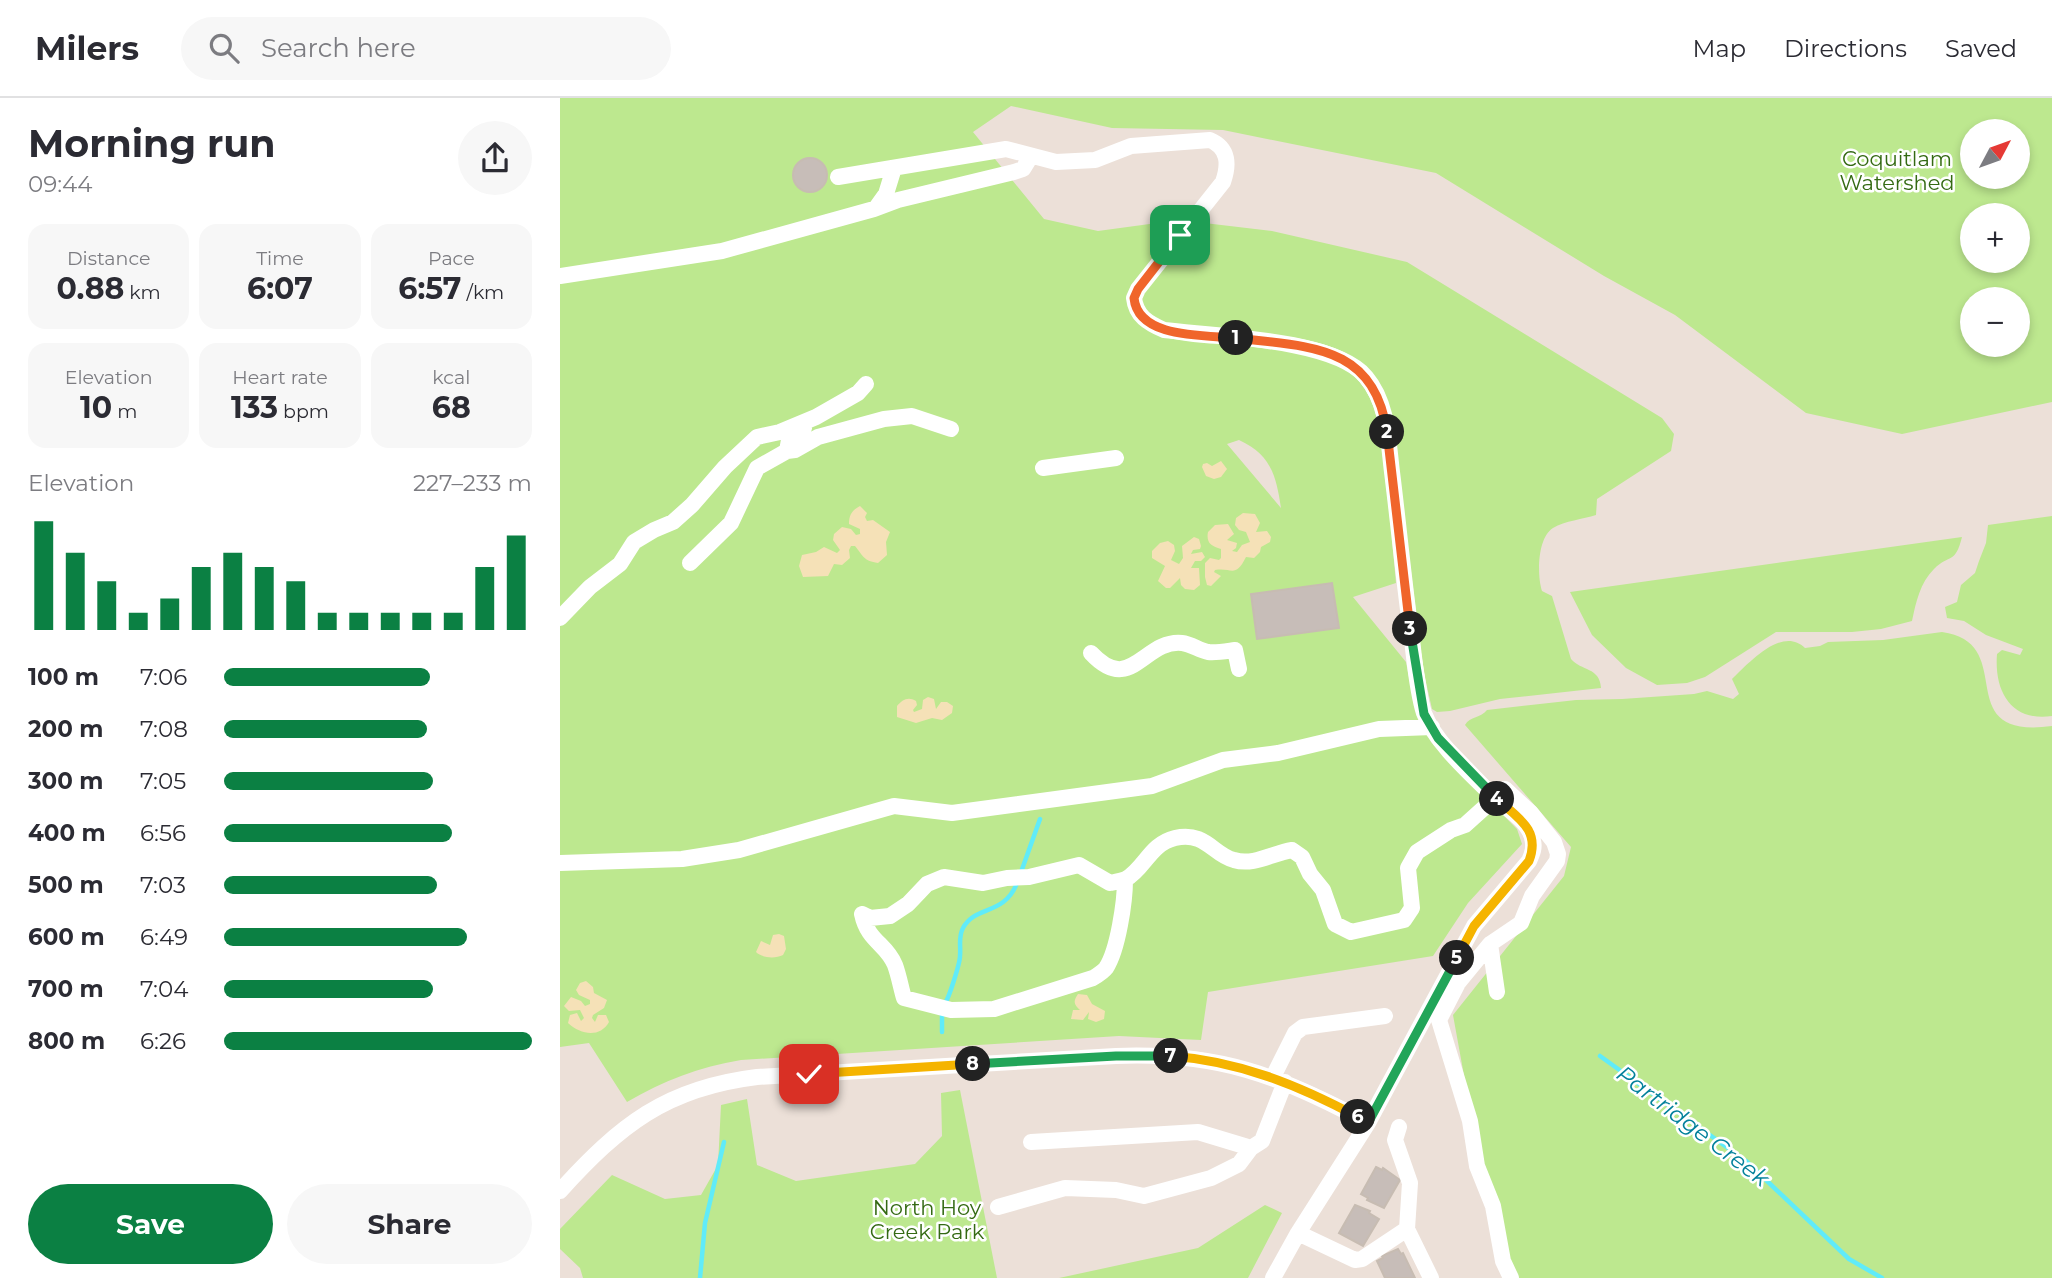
<!DOCTYPE html>
<meta charset="utf-8">
<style>
:root{--surface:#fff;--page:#f7f7f7;--text:#2b2b33;--muted:#7c7c81;--line:#e1e1e2;--accent:#0b8043}
body{margin:0;font-family:Montserrat,sans-serif;background:var(--page);color:var(--text);height:100vh;display:flex;flex-direction:column;font-size:26px;white-space:nowrap}
*{box-sizing:border-box;margin:0}
p{font-size:23px;color:var(--muted)}
.icon{flex:none;width:38px;height:38px;fill:none;stroke:currentColor;stroke-width:2;stroke-linecap:round;stroke-linejoin:round}
.map{position:relative;flex:1;overflow:hidden}
.panel{display:flex;flex-direction:column;background:var(--surface);width:560px}
.panel>*{flex:none}
.needle{width:46px;rotate:49deg}
.controls{position:absolute;left:1400px;top:21px;display:grid;gap:14px}
.controls a{display:grid;place-items:center;width:70px;height:70px;border-radius:50%;background:var(--surface);box-shadow:0 4px 10px #0003;font-size:35px}
.pin{position:absolute;display:grid;place-items:center;width:60px;height:60px;color:#fff;margin:-30px;border-radius:14px;box-shadow:0 4px 10px #0006}
.km{position:absolute;width:35px;height:35px;margin:-18px;border-radius:50%;background:#222;color:#fff;font-size:19px;line-height:35px;text-align:center}
.round{display:grid;place-items:center;flex:none;width:74px;height:74px;border-radius:37px;background:var(--page)}
.overview{display:flex;align-items:center;justify-content:space-between;height:119px;padding:0 28px}
h1{font-size:38px;font-weight:700;line-height:52px}
.metrics{display:grid;grid-template-columns:repeat(3,1fr);gap:10px;height:119px;padding:7px 28px}
.metrics div{display:grid;align-content:center;border-radius:18px;background:var(--page);text-align:center}
.metrics b{font-size:30px;font-weight:700}
.metrics small{font-size:19px;font-weight:400}
.metrics p{font-size:19px}
.chart{height:196px;padding:14px 28px}
.chart p{display:flex;justify-content:space-between}
.chart svg{width:100%;height:126px;margin-top:7px;stroke:var(--accent);stroke-width:6}
.cta{display:flex;gap:14px;margin-top:auto;padding:14px 28px}
.cta a{flex:1;height:80px;border-radius:42px;background:var(--accent);color:#fff;font-size:28px;font-weight:700;line-height:80px;text-align:center}
.cta a+a{background:var(--page);color:var(--text)}
ul{padding:0 28px;list-style:none;font-size:23px}
li{display:grid;grid-template-columns:112px 84px 1fr;align-items:center;height:52px}
li i{height:18px;border-radius:9px;background:var(--accent)}
header{display:flex;align-items:center;gap:42px;box-sizing:border-box;height:98px;padding:0 35px;background:var(--surface);border-bottom:2px solid var(--line)}
header strong{font-size:33px}
nav{display:flex;gap:38px;margin-inline-start:auto;font-size:24px}
.search{width:490px;height:63px;background:var(--page);display:flex;align-items:center;gap:18px;box-sizing:border-box;padding:0 24px;border-radius:38px;color:var(--muted);font-size:26px}
main{display:flex;flex:1;min-height:0}
.map>svg:first-child{display:block}
</style>
<header>
<strong>Milers</strong>
<div class="search"><svg class="icon" aria-label="search" viewBox="0 0 24 24"><circle cx="10" cy="10" r="6"/><path d="M15 15l6 6"/></svg>Search here</div>
<nav><a>Map</a><a>Directions</a><a>Saved</a></nav>
</header>
<main>
<section class="panel">
<div class="overview"><div><h1>Morning run</h1><p>09:44</p></div><a class="round"><svg class="icon" aria-label="share" viewBox="0 0 24 24"><path d="M12 15V3M7 8l5-5 5 5M5 13v7h14v-7"/></svg></a></div>
<div class="metrics">
<div><p>Distance</p><b>0.88<small> km</small></b></div>
<div><p>Time</p><b>6:07</b></div>
<div><p>Pace</p><b>6:57<small> /km</small></b></div>
</div>
<div class="metrics">
<div><p>Elevation</p><b>10<small> m</small></b></div>
<div><p>Heart rate</p><b>133<small> bpm</small></b></div>
<div><p>kcal</p><b>68</b></div>
</div>
<div class="chart"><p><span>Elevation</span>227–233 m</p>
<svg viewBox="0 0 160 44" preserveAspectRatio="none"><path d="M5 44V6M15 44V17M25 44V27M35 44V38M45 44V33M55 44V22M65 44V17M75 44V22M85 44V27M95 44V38M105 44V38M115 44V38M125 44V38M135 44V38M145 44V22M155 44V11"/></svg>
</div>
<ul>
<li><b>100 m</b>7:06<i style="width:67%"></i></li>
<li><b>200 m</b>7:08<i style="width:66%"></i></li>
<li><b>300 m</b>7:05<i style="width:68%"></i></li>
<li><b>400 m</b>6:56<i style="width:74%"></i></li>
<li><b>500 m</b>7:03<i style="width:69%"></i></li>
<li><b>600 m</b>6:49<i style="width:79%"></i></li>
<li><b>700 m</b>7:04<i style="width:68%"></i></li>
<li><b>800 m</b>6:26<i style="width:100%"></i></li>
</ul>
<div class="cta"><a>Save</a><a>Share</a></div>
</section>
<div class="map">
<svg width="1492" height="1180" viewBox="0 0 1492 1180">
<rect width="100%" height="100%" fill="#ece0d8"/>
<path fill="#bde88f" fill-rule="evenodd" d="M 0,0 L 1492,0 L 1492,304 L 1342,336 L 1246,315 L 1115,217 L 1044,178 L 876,75 L 663,32 L 552,30 L 451,8 L 413,34 L 484,121 L 538,133 L 619,122 L 712,133 L 847,164 L 1102,320 L 1114,336 L 1111,353 L 1037,401 L 1036,417 C 1023,421 1005,423 993,430 C 977,440 977,478 982,493 L 992,498 L 1011,561 C 1021,573 1040,569 1041,590 L 940,601 L 890,613 L 877,614 L 872,611 L 863,571 L 847,441 L 832,441 L 836,485 L 793,499 L 846,564 L 855,610 L 871,644 L 957,731 L 962,746 L 908,805 L 873,858 L 648,894 L 641,942 L 559,938 L 181,962 C 139,969 103,983 67,1004 L 29,945 L 0,949 ZM 1412,33 L 1458,33 L 1458,79 L 1412,79 ZM 1412,117 L 1458,117 L 1458,163 L 1412,163 ZM 1412,201 L 1458,201 L 1458,247 L 1412,247 ZM 679,342 C 711,357 716,377 721,410 L 667,346 Z
M 1492,418 L 1492,618 C 1451,624 1434,593 1437,556 L 1442,552 L 1460,557 L 1463,551 L 1426,537 L 1404,523 L 1387,520 L 1385,509 L 1397,504 L 1401,487 L 1415,475 L 1419,463 L 1426,445 L 1428,427 Z
M 1402,439 C 1395,467 1390,455 1374,471 C 1360,485 1356,504 1352,523 L 1321,531 L 1292,534 L 1216,534 L 1145,579 L 1127,585 L 1097,587 L 1066,570 L 1032,537 L 1010,494 Z
M 1382,534 C 1461,545 1387,642 1492,628 L 1492,1180 L 949,1180 L 905,983 L 893,917 L 1004,778 L 1011,749 L 905,627 C 910,618 921,620 927,612 L 1016,602 L 1062,601 L 1134,596 L 1147,593 L 1173,601 L 1179,596 L 1172,581 C 1188,566 1222,527 1245,550 L 1260,548 L 1268,544 L 1323,542 Z
M 400,992 L 437,1180 L 23,1180 L 20,1170 L 0,1151 L 0,1131 L 52,1077 L 105,1101 L 141,1097 L 158,1067 L 161,1007 L 187,1001 L 197,1067 L 236,1083 L 355,1066 L 382,1038 L 381,995 Z
M 705,1107 L 722,1115 L 688,1180 L 499,1180 L 638,1150 Z"/>
<path fill="#f5e1b7" d="M 661,363 L 667,371 L 661,379 L 654,381 L 646,378 L 642,369 L 643,366 L 647,365 L 652,368 Z
M 300,408 L 307,415 L 305,419 L 307,423 L 313,422 L 330,434 L 326,444 L 327,457 L 318,465 C 304,463 303,458 295,448 L 291,448 L 289,452 L 290,460 L 282,467 L 274,466 L 268,478 L 243,479 L 239,468 L 242,457 L 256,454 L 264,449 L 277,455 L 280,452 L 273,442 L 274,436 L 282,429 L 291,431 L 296,437 L 300,436 L 300,431 L 289,426 C 289,417 292,412 300,408 Z
M 683,415 L 695,416 L 700,425 L 696,434 L 707,433 L 711,439 L 710,444 L 701,449 L 700,454 L 694,460 L 686,459 C 675,481 672,469 655,472 L 654,474 L 661,478 L 651,488 L 647,487 L 645,479 L 645,465 L 650,460 L 659,462 L 661,460 L 661,451 C 651,448 646,445 648,434 L 655,427 L 668,426 L 674,436 L 667,442 L 677,445 L 676,450 L 672,453 L 677,454 L 682,447 L 690,444 L 686,434 L 679,432 L 675,427 L 676,420 Z
M 634,439 L 639,441 L 641,448 L 640,451 L 633,452 L 631,456 L 642,454 L 645,459 L 641,463 L 635,463 L 631,470 L 639,470 L 640,487 L 634,492 L 625,491 L 621,487 L 620,480 L 610,490 L 606,490 L 598,483 L 605,468 L 592,460 L 592,453 L 600,445 L 608,443 L 614,447 L 615,453 L 611,462 L 619,466 L 623,460 L 622,448 Z
M 368,599 L 374,601 L 376,611 L 381,604 L 387,604 L 393,608 L 392,615 L 382,622 L 372,620 L 356,625 L 337,619 L 337,608 C 342,602 348,598 356,603 L 357,607 L 353,612 L 354,614 L 362,611 L 363,602 Z
M 219,836 L 224,838 L 226,851 L 223,857 C 215,861 202,860 196,854 L 201,843 L 210,847 L 213,837 Z
M 26,883 L 33,889 L 34,895 L 47,902 L 44,910 L 33,917 L 32,920 L 35,924 L 38,917 L 46,917 L 49,924 C 40,940 21,937 8,925 L 10,917 L 17,915 L 21,923 L 24,920 L 20,912 L 9,913 L 4,908 L 11,899 L 21,903 L 25,908 L 30,906 L 30,902 L 19,897 L 16,892 L 20,885 Z
M 518,896 L 527,897 L 532,906 L 545,913 L 544,921 L 536,924 L 528,921 L 529,914 L 523,922 L 511,921 L 513,912 L 520,912 C 515,907 512,905 518,896 Z"/>
<g fill="none" stroke-linecap="round" stroke-linejoin="round">
<path stroke="#60ebf9" stroke-width="4.5" d="M 460,777 L 480,721
M 385,905 C 389,900 400,865 400,858 C 401,848 398,839 403,830 C 415,807 444,818 457,785
M 382,912 L 382,934
M 1040,958 L 1186,1063 L 1289,1161 L 1322,1180
M 140,1180 L 145,1125 L 164,1044"/>
</g>
<path fill="#c7bdb8" stroke="#c7bcb2" stroke-width="2" d="M233 77a17 17 0 1 1 34 0a17 17 0 1 1-34 0Z
M 772,485 L 779,530 L 697,541 L 691,496 Z
M 816,1069 L 822,1072 L 823,1070 L 840,1082 L 824,1110 L 807,1102 L 808,1100 L 801,1096 Z
M 795,1107 L 810,1113 L 809,1115 L 819,1121 L 803,1148 L 779,1135 Z
M 838,1151 L 841,1156 L 843,1155 L 855,1180 L 825,1180 L 817,1163 L 823,1160 L 822,1158 Z"/>
<g fill="none" stroke-linecap="round" stroke-linejoin="round">
<path stroke="#fff" stroke-width="16" d="M 278,79 L 446,51 L 496,64 L 535,62 L 571,48 L 650,42 C 669,50 669,67 663,84 L 578,191 L 574,200 C 576,218 588,225 604,232 C 654,238 775,241 806,279 C 828,305 828,342 832,374 C 839,430 844,486 852,542 C 855,566 857,593 864,615 C 875,645 913,678 935,700 C 948,712 970,724 973,743 C 975,750 972,756 969,763 L 914,828 L 808,1025 L 738,1135 L 713,1180
M 316,110 L 326,96 L 334,70
M 0,178 L 162,153 L 314,111 L 338,102 L 454,74 L 463,71 L 471,58
M 227,353 L 235,352 L 258,339 L 324,321 L 352,318 L 391,331
M 483,370 L 556,360
M 130,465 L 171,425 L 197,370 L 227,353 L 229,342 L 244,330
M 0,520 L 30,489 L 60,466 L 74,444 L 94,432 L 113,424 L 132,407 L 165,369 L 197,339 L 220,334 L 256,319 L 298,295 L 306,286
M 531,555 C 571,598 584,541 622,545 C 631,546 639,552 648,554 C 656,555 667,553 675,552 L 679,571
M 0,765 L 122,761 L 179,752 L 334,708 L 392,715 L 592,688 L 663,662 L 718,655 L 819,631 L 872,629
M 302,816 L 310,820 L 330,818 L 348,806 L 367,786 L 384,779 L 423,785 L 447,780 L 469,779 L 519,767 L 550,785 C 555,784 561,783 566,781 C 585,770 590,746 615,740 C 646,733 653,757 674,762 C 694,768 713,755 732,752 L 742,759 L 750,776 L 763,792 L 775,826 L 791,834 L 844,822 L 852,810 L 848,770 L 857,754 L 891,732 L 905,727 L 945,691 L 971,715 L 994,744 L 998,756 L 997,763 L 972,798 L 961,825 L 930,846 L 898,885 L 879,922 L 910,1023 L 917,1068 L 933,1108 L 943,1163 L 951,1180
M 302,816 C 308,844 326,845 335,867 C 339,878 341,890 344,900 L 391,912 L 434,911 L 533,880 C 538,877 543,874 546,870 C 558,852 565,803 565,782
M 930,846 L 937,894
M 713,979 L 735,935 L 743,929 L 825,918
M 839,1029 L 835,1042 L 850,1085 L 847,1131 L 871,1180
M 471,1044 L 638,1034 L 691,1050 L 702,1043 L 725,984
M 0,1093 C 60,1027 106,990 197,979 L 556,958 C 658,954 719,977 808,1025
M 438,1109 L 505,1090 L 556,1092 L 584,1098 L 651,1080 L 679,1066 L 691,1050
M 738,1135 L 795,1162 L 802,1161 L 847,1131"/>
</g>
<g fill="none" stroke-linecap="round" stroke-linejoin="round">
<defs>
<path id="split-1" d="M 620,137 L 578,191 L 574,200 C 578,241 645,237 676,240"/>
<path id="split-2" d="M 676,240 C 749,249 814,246 827,334"/>
<path id="split-3" d="M 827,334 L 850,531"/>
<path id="split-4" d="M 850,531 L 864,616 L 878,640 L 937,701"/>
<path id="split-5" d="M 897,860 L 914,828 L 969,763 C 981,732 958,720 937,701"/>
<path id="split-6" d="M 798,1019 L 808,1025 L 897,860"/>
<path id="split-7" d="M 611,958 C 679,963 738,987 798,1019"/>
<path id="split-8" d="M 413,966 L 556,958 L 611,958"/>
<path id="split-9" d="M 249,976 L 413,966"/>
</defs>
<use href="#split-1" stroke="#fff" stroke-width="14"/>
<use href="#split-2" stroke="#fff" stroke-width="14"/>
<use href="#split-3" stroke="#fff" stroke-width="14"/>
<use href="#split-4" stroke="#fff" stroke-width="14"/>
<use href="#split-5" stroke="#fff" stroke-width="14"/>
<use href="#split-6" stroke="#fff" stroke-width="14"/>
<use href="#split-7" stroke="#fff" stroke-width="14"/>
<use href="#split-8" stroke="#fff" stroke-width="14"/>
<use href="#split-9" stroke="#fff" stroke-width="14"/>
<use href="#split-1" stroke="#f0652b" stroke-width="9"/>
<use href="#split-2" stroke="#f0652b" stroke-width="9"/>
<use href="#split-3" stroke="#f0652b" stroke-width="9"/>
<use href="#split-4" stroke="#22a559" stroke-width="9"/>
<use href="#split-5" stroke="#f5b400" stroke-width="9"/>
<use href="#split-6" stroke="#22a559" stroke-width="9"/>
<use href="#split-7" stroke="#f5b400" stroke-width="9"/>
<use href="#split-8" stroke="#22a559" stroke-width="9"/>
<use href="#split-9" stroke="#f5b400" stroke-width="9"/>
</g>
<g text-anchor="middle" stroke-width="5" stroke-linejoin="round" paint-order="stroke">
<g font-size="21" fill="#346a13" stroke="#fff">
<text x="1337" y="68">Coquitlam<tspan x="1337" dy="24">Watershed</tspan></text>
<text x="367" y="1117">North Hoy<tspan x="367" dy="24">Creek Park</tspan></text>
</g>
<g font-size="23" font-style="italic" fill="#03819b" stroke="#fff">
<text transform="translate(1133 1028) rotate(37)" y="8">Partridge Creek</text>
</g>
</g>
</svg>
<div class="controls">
<a><svg class="needle" viewBox="-14 -14 28 28"><path d="M0-13l5 13h-10z" fill="#e53935"/><path d="M0 13l5-13h-10z" fill="#7c7c81"/></svg></a>
<a>+</a>
<a>−</a>
</div>
<div class="pin" style="left:620px;top:137px;background:#1e9e55"><svg class="icon" aria-label="arrive" viewBox="0 0 24 24"><path d="M6 21V4h12l-3 4 3 4H6"/></svg></div>
<div class="pin" style="left:249px;top:976px;background:#d93025"><svg class="icon" aria-label="check" viewBox="0 0 24 24"><path d="M5 12l5 5 9-10"/></svg></div>
<b class="km" style="left:676px;top:240px">1</b>
<b class="km" style="left:827px;top:334px">2</b>
<b class="km" style="left:850px;top:531px">3</b>
<b class="km" style="left:937px;top:701px">4</b>
<b class="km" style="left:897px;top:860px">5</b>
<b class="km" style="left:798px;top:1019px">6</b>
<b class="km" style="left:611px;top:958px">7</b>
<b class="km" style="left:413px;top:966px">8</b>
</div>
</main>
